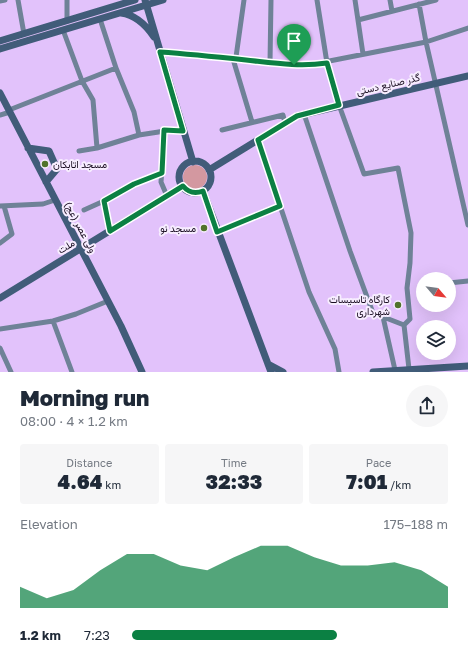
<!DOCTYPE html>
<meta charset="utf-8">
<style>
:root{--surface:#fff;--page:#f6f6f7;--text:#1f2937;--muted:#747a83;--accent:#0b8043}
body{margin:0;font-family:"Golos Text",Vazirmatn,sans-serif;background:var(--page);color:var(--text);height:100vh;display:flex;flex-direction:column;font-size:15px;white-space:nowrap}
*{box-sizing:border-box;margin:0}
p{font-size:13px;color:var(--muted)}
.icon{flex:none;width:22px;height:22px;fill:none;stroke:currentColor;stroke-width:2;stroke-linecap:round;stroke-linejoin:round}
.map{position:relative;height:372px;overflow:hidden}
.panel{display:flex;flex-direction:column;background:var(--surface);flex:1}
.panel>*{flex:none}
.needle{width:26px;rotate:118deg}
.controls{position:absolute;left:416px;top:272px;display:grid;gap:8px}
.controls a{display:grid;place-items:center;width:40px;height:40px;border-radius:50%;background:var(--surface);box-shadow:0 4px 16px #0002;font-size:20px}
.pin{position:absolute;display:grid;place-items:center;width:34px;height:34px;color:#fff;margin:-41px -17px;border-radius:50% 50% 50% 0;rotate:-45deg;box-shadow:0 0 4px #0007}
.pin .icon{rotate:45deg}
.round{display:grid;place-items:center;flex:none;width:42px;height:42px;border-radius:21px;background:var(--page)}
.overview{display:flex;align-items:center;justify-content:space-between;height:68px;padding:0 20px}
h1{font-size:22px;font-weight:800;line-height:30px}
.metrics{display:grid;grid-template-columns:repeat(3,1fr);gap:6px;height:68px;padding:4px 20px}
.metrics div{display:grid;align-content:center;border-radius:4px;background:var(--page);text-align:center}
.metrics b{font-size:20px;font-weight:800}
.metrics small{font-size:11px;font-weight:400}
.metrics p{font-size:11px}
.chart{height:112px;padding:8px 20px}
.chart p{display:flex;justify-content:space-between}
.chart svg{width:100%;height:72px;margin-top:4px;fill:var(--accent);opacity:.7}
ul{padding:0 20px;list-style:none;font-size:13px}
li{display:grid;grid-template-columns:64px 48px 1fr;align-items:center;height:30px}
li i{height:10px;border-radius:5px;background:var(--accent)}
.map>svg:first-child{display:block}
</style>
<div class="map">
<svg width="468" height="372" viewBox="0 0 468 372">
<rect width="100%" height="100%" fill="#e2c2fb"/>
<path fill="#d398a0" d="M183 177a12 12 0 1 1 24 0a12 12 0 1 1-24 0Z"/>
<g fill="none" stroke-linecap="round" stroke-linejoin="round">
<path stroke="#6f8297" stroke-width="5" d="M 18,0 L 24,34
M 67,0 L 67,21
M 244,0 L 236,57 L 233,59 L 252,122
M 317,0 L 327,63 L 339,105 L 364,174 L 398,168 L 411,233 L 410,263 L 407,288 L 410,319 L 404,325 L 409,369
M 355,0 L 363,54
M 390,0 L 392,11
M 0,1 L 5,0
M 419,4 L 426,42 L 468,225
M 100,19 L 116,68 L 134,112 L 139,135 L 165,131 L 183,131
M 358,20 L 436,0
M 63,30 L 82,81 L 93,100 L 97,148
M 160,52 L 202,55 L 278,64 L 309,65 L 426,42 L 468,28
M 270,63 L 271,0
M 9,110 L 116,68
M 304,114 L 350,251 L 373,313 L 404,325
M 0,115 L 10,112
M 222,130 L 283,115 L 285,123
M 165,131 L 161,182 L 167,196
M 258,140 L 309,292 L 335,349 L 339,372
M 79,151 L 97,148 L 139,135
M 104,201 L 110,231
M 0,206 L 43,204 L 55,200
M 84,210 L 104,201 L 134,184 L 162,173
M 217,232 L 280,206
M 0,243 L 12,234 L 4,206
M 449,283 L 468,281
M 383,317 L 395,370
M 53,321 L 72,372
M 0,329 L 53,321 L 76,314 L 108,301
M 0,348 L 11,372"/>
<path stroke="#415c79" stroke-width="7" d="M 145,0 L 193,162
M 121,13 C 136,15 146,25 154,37
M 0,41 L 135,0
M 0,49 L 163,0
M 0,93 L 121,326 L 142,372
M 28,148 L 49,151 L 57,169 L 46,182
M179 177a16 16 0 1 1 32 0a16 16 0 1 1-32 0Z
M 209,170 L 297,116 L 468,76
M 203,191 L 271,372
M 0,298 L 183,186
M 268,364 L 283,372
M 373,372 L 468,366"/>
</g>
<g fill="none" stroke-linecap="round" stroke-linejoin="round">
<defs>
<path id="route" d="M 160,52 C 189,54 218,57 246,60 C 274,63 299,67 327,63 L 339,105 L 297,116 L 258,140 L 280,206 L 217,232 L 203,191 C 195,194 188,192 183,186 L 110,231 L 104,201 L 134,184 L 162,173 L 164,130 L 183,131 Z"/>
</defs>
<use href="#route" stroke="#fff" stroke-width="8"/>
<use href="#route" stroke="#0b8043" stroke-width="5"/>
</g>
<g fill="#51732a" stroke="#f7edff" stroke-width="1.5">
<circle cx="45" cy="164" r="4"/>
<circle cx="204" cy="228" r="4"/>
<circle cx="398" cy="305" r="4"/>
</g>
<g text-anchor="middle" stroke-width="4" stroke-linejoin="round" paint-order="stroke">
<g font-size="10" fill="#180c20" stroke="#f7edff">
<text transform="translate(388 84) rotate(-13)" y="4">گذر صنایع دستی</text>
<text transform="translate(81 227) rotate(62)" y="4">ولی عصر (عج)</text>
<text transform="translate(66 246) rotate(-31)" y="4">ملت</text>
</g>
<g font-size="10" fill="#180c20" stroke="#f7edff" text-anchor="end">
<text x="53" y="168" text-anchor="start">مسجد اتابکان</text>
<text x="196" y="232">مسجد نو</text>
<text x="390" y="303">کارگاه تاسیسات<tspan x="390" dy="12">شهرداری</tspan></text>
</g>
</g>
</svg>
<div class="controls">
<a><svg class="needle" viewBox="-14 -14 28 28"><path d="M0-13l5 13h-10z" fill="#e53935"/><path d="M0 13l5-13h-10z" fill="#747a83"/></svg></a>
<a><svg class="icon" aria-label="layers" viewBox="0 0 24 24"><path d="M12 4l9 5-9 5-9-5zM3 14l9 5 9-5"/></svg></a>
</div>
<div class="pin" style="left:294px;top:65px;background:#1e9e55"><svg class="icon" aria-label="arrive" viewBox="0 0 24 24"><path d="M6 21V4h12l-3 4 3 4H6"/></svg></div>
</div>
<section class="panel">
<div class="overview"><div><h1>Morning run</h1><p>08:00 · 4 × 1.2 km</p></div><a class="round"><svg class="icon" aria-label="share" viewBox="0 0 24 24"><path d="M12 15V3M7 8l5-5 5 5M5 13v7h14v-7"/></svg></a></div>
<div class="metrics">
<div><p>Distance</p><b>4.64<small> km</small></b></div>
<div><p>Time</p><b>32:33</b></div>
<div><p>Pace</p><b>7:01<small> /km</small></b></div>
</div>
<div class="chart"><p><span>Elevation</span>175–188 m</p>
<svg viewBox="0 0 160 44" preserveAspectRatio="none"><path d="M0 44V31L10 38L20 33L30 21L40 11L50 11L60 18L70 21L80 13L90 6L100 6L110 13L120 18L130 18L140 16L150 21L160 31V44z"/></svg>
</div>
<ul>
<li><b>1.2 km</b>7:23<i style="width:65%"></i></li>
</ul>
</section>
